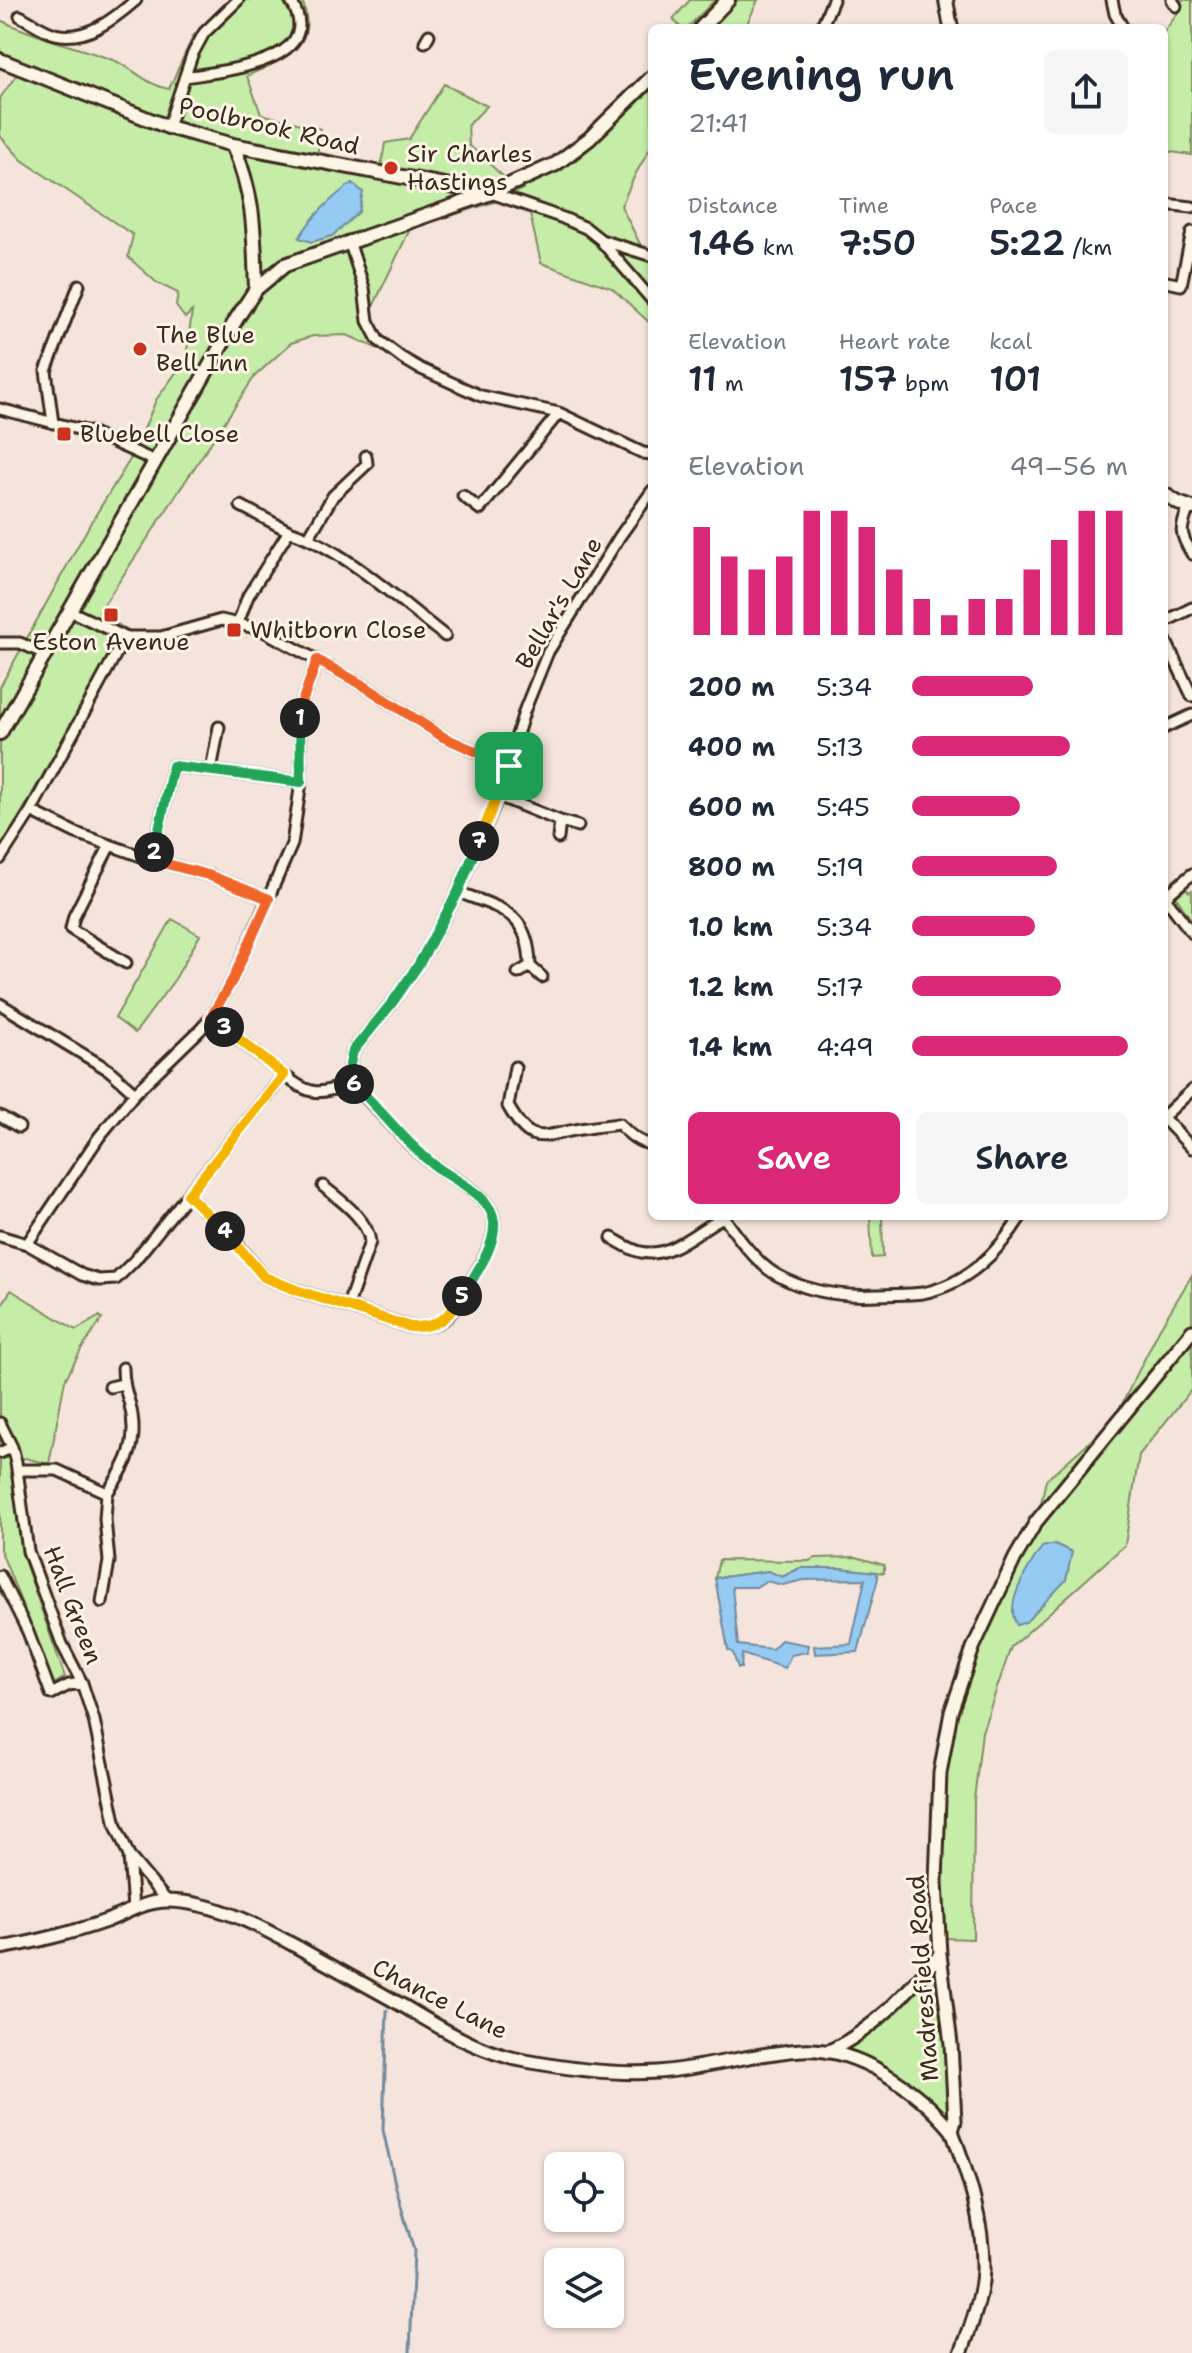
<!DOCTYPE html>
<meta charset="utf-8">
<style>
:root{--surface:#fff;--page:#f6f6f7;--text:#1f2937;--muted:#747a83;--accent:#db2777}
body{margin:0;font-family:"Shantell Sans",sans-serif;background:var(--page);color:var(--text);height:100vh;display:flex;flex-direction:column;font-size:30px;white-space:nowrap}
*{box-sizing:border-box;margin:0}
p{font-size:26px;color:var(--muted)}
.icon{flex:none;width:44px;height:44px;fill:none;stroke:currentColor;stroke-width:2;stroke-linecap:round;stroke-linejoin:round}
.map{position:relative;flex:1;overflow:hidden}
.side{position:absolute;left:648px;top:24px;width:520px;height:1196px;display:flex;flex-direction:column;background:var(--surface);border-radius:12px;box-shadow:0 2px 6px #0004}
.side>*{flex:none}
.fabs{position:absolute;left:544px;top:2152px;display:grid;gap:16px}
.fabs a{display:grid;place-items:center;width:80px;height:80px;border-radius:12px;background:var(--surface);box-shadow:0 2px 6px #0004;font-size:40px}
.pin{position:absolute;display:grid;place-items:center;width:68px;height:68px;color:#fff;margin:-34px;border-radius:16px;box-shadow:0 4px 12px #0006}
.km{position:absolute;width:40px;height:40px;margin:-20px;border-radius:50%;background:#222;color:#fff;font-size:22px;line-height:40px;text-align:center}
.round{display:grid;place-items:center;flex:none;width:84px;height:84px;border-radius:12px;background:var(--page)}
.summary{display:flex;align-items:center;justify-content:space-between;height:136px;padding:0 40px}
h1{font-size:44px;font-weight:600;line-height:60px}
.figures{display:grid;grid-template-columns:repeat(3,1fr);gap:12px;height:136px;padding:8px 40px}
.figures div{display:grid;align-content:center}
.figures b{font-size:34px;font-weight:600}
.figures small{font-size:22px;font-weight:400}
.figures p{font-size:22px}
.chart{height:224px;padding:16px 40px}
.chart p{display:flex;justify-content:space-between}
.chart svg{width:100%;height:144px;margin-top:8px;stroke:var(--accent);stroke-width:6}
.action{display:flex;gap:16px;margin-top:auto;padding:16px 40px}
.action a{flex:1;height:92px;border-radius:12px;background:var(--accent);color:#fff;font-size:32px;font-weight:600;line-height:92px;text-align:center}
.action a+a{background:var(--page);color:var(--text)}
ul{padding:0 40px;list-style:none;font-size:26px}
li{display:grid;grid-template-columns:128px 96px 1fr;align-items:center;height:60px}
li i{height:20px;border-radius:10px;background:var(--accent)}
.map>svg:first-child{display:block}
</style>
<div class="map">
<svg width="1192" height="2353" viewBox="0 0 1192 2353">
<rect width="100%" height="100%" fill="#f5e4db"/>
<filter id="ink" filterUnits="userSpaceOnUse"><feTurbulence type="fractalNoise" baseFrequency=".0125" numOctaves="2"/><feDisplacementMap in="SourceGraphic" scale="16" xChannelSelector="R" yChannelSelector="G"/><feConvolveMatrix kernelMatrix="1 2 1 2 8 2 1 2 1" color-interpolation-filters="sRGB"/></filter>
<g filter="url(#ink)">
<path fill="#c5eda8" stroke="#808c63" stroke-width="2" d="M 230,0 L 302,0 C 320,48 283,59 247,76 L 261,114 L 321,129 L 316,163 L 485,197 L 511,195 L 577,160 L 652,89 L 652,145 L 635,175 L 621,206 L 641,246 L 652,253 L 652,325 L 612,288 L 541,263 L 529,210 L 497,201 L 410,229 L 371,311 L 372,322 L 385,352 L 347,335 L 313,336 L 291,343 L 255,376 L 99,612 L 125,629 L 0,851 L 0,687 L 90,524 L 134,453 L 156,400 L 186,359 L 192,311 L 185,318 L 176,306 L 178,293 L 157,283 L 128,257 L 133,235 L 22,160 L 0,136 L 0,98 L 18,73 L 0,62 L 0,20 C 37,38 75,46 113,60 C 134,68 146,85 169,89 L 193,36 Z
M 690,0 L 715,0 L 687,28 L 681,28 L 673,19 Z
M 738,0 L 758,0 L 745,28 L 709,28 Z
M 1177,0 L 1192,0 L 1192,155 L 1164,151 L 1164,32 L 1180,10 Z
M 444,84 L 487,106 L 468,125 L 469,145 L 507,180 L 490,188 L 381,166 L 385,143 L 409,139 Z
M 1186,888 L 1189,892 L 1192,890 L 1192,921 L 1176,897 Z
M 172,919 L 200,935 L 175,979 L 135,1033 L 115,1018 Z
M 870,1216 L 882,1216 L 883,1257 L 872,1258 Z
M 1192,1275 L 1192,1389 L 1139,1455 L 1125,1545 L 1011,1647 L 982,1732 L 974,1800 L 973,1939 L 942,1938 L 942,1802 L 952,1722 L 978,1646 L 1035,1531 L 1046,1480 L 1114,1420 L 1159,1330 Z
M 11,1290 L 76,1330 L 100,1316 L 102,1319 L 81,1350 L 65,1380 L 49,1464 L 25,1458 L 11,1463 L 22,1554 L 65,1677 L 54,1684 L 0,1549 L 0,1308 Z
M 856,1557 L 884,1565 L 884,1573 L 840,1568 L 800,1568 L 782,1577 L 768,1571 L 715,1578 L 719,1560 L 809,1561 L 816,1558 Z
M 937,1967 L 946,2038 L 949,2120 L 901,2080 L 848,2050 L 895,2012 Z"/>
<path fill="#95caf3" stroke="#718a9e" stroke-width="2" d="M 352,183 L 363,192 L 359,212 L 332,236 L 312,242 L 299,238 C 313,215 330,199 352,183 Z
M 1055,1544 L 1072,1552 L 1066,1580 L 1026,1622 L 1017,1625 C 1003,1605 1030,1564 1042,1547 Z
M 800,1568 L 840,1568 L 876,1572 L 878,1578 L 858,1652 L 815,1654 L 814,1646 L 851,1644 L 865,1579 L 804,1580 L 783,1585 L 766,1581 L 756,1587 L 732,1587 L 738,1645 L 772,1649 L 781,1640 L 808,1645 L 807,1652 L 791,1655 L 785,1668 L 742,1654 L 741,1668 L 738,1668 L 733,1653 L 728,1650 L 715,1578 L 768,1571 L 782,1577 Z"/>
<g fill="none" stroke-linecap="round" stroke-linejoin="round">
<path stroke="#718a9e" stroke-width="3" d="M 387,2010 L 383,2130 L 396,2188 L 414,2251 L 410,2353"/>
<defs>
<path id="minor" d="M 1112,0 L 1115,14 L 1123,28
M 1172,0 L 1176,6
M 20,16 C 31,22 44,31 55,34 C 86,42 115,18 136,0
M 821,28 L 833,0
M 425,42 L 429,35
M 185,77 C 221,71 331,62 290,0
M 168,127 L 192,55 L 204,33 L 238,0
M 491,193 L 563,218 L 586,228 L 601,240 L 652,256
M 1164,204 L 1192,207
M 349,241 L 364,288 L 368,321 L 378,340 L 402,358 L 419,368 L 481,396 L 559,413 L 643,453 L 652,454
M 602,242 L 652,300
M 1167,282 L 1181,285 L 1192,232
M 0,409 L 93,433 L 155,461
M 53,423 L 46,371 L 79,285
M 463,496 L 480,509 L 559,413
M 241,506 L 289,531
M 1189,507 C 1180,530 1179,533 1192,554
M 309,537 L 333,496 L 367,464 L 366,456
M 70,611 L 125,637 L 161,637 L 221,620 L 260,629 L 366,687 L 443,737 L 509,766
M 1164,622 L 1192,608
M 238,623 L 248,596 L 289,531 C 341,547 401,602 445,636
M 1164,637 L 1192,696
M 0,643 L 20,643 L 45,654
M 1164,728 L 1192,715
M 211,770 L 219,727
M 498,796 L 560,821 L 558,838
M 31,811 L 76,833 L 152,860 L 208,875 L 269,899
M 560,821 L 578,826
M 110,845 L 74,916 L 71,929 L 126,963
M 0,859 L 31,811 L 125,637
M 152,860 L 173,766 L 301,782
M 458,892 C 502,909 529,912 530,966 L 542,977
M 1164,896 L 1192,933
M 1165,897 L 1192,874
M 518,973 L 530,966
M 0,1004 L 109,1070 L 135,1093
M 211,1017 L 284,1075
M 515,1067 L 508,1106 C 530,1145 538,1137 575,1130 C 589,1127 604,1126 619,1124 C 628,1133 639,1144 652,1144
M 351,1082 L 350,1064 L 353,1051 L 392,1003 L 419,964 L 458,892 L 498,796 L 525,709 L 548,652 L 620,536 L 652,491
M 0,1116 L 19,1127
M 1164,1116 L 1192,1090
M 1164,1119 L 1192,1148
M 323,1186 C 340,1200 368,1219 370,1242 L 348,1305
M 188,1195 L 233,1239 L 264,1277 L 296,1290 L 410,1327 C 443,1328 451,1316 466,1289 C 478,1269 499,1240 493,1216 C 487,1194 456,1181 438,1168 C 407,1146 379,1109 351,1082
M 723,1216 C 737,1236 756,1263 777,1275 C 809,1293 843,1297 878,1295 C 893,1294 908,1295 922,1293 C 966,1285 999,1252 1021,1216
M 0,1236 L 27,1244 L 82,1275 L 99,1280 L 116,1279 L 135,1260 L 284,1075 C 310,1096 320,1096 351,1082
M 612,1238 C 621,1243 631,1250 641,1252 C 670,1259 699,1229 723,1217
M 27,1244 L 99,1137 L 135,1093 L 200,1030 L 211,1017 L 233,979 L 292,844 L 301,782 L 300,708 L 317,660
M 110,1387 L 123,1384
M 0,1423 L 12,1447 L 16,1462 L 28,1551 L 62,1644 L 82,1683 L 94,1720 L 116,1826 L 129,1856 L 167,1901
M 0,1453 L 12,1447
M 17,1470 L 57,1470 L 107,1493 C 128,1464 139,1442 130,1405 C 126,1392 123,1382 123,1368
M 0,1576 L 28,1632 L 51,1694 L 69,1685 L 82,1683
M 102,1602 L 109,1561 L 105,1519 L 107,1493
M 129,1856 L 133,1909"/>
<path id="tertiary" d="M 0,1948 C 32,1943 75,1932 106,1921 C 126,1913 147,1900 169,1901 C 215,1902 260,1926 299,1948 C 334,1968 370,1987 405,2007 C 444,2030 480,2053 526,2061 C 569,2069 614,2075 658,2072 C 706,2068 754,2053 802,2050 C 858,2047 918,2090 952,2131
M 827,2052 C 873,2031 907,1993 940,1954
M 961,2353 C 971,2326 982,2298 983,2270 C 984,2222 968,2175 952,2131 L 955,2121 L 951,2044 L 940,1954 L 936,1882 L 940,1773 L 951,1712 L 973,1648 L 1015,1558 L 1036,1522 L 1192,1331"/>
<path id="secondary" d="M 946,0 L 951,28
M 701,28 L 728,0
M 0,60 L 168,127 L 233,145 L 487,193
M 233,145 C 255,198 254,233 256,289
M 1164,494 L 1178,503 L 1192,508
M 0,733 L 237,318 L 256,289 L 285,265 L 491,193 L 556,164 L 589,139 L 652,77"/>
</defs>
<use href="#minor" stroke="#3b2a1e" stroke-width="15"/>
<use href="#tertiary" stroke="#3b2a1e" stroke-width="17"/>
<use href="#secondary" stroke="#3b2a1e" stroke-width="18"/>
<use href="#minor" stroke="#fcf5e5" stroke-width="9"/>
<use href="#tertiary" stroke="#fcf5e5" stroke-width="11"/>
<use href="#secondary" stroke="#fcf5e5" stroke-width="12"/>
</g>
</g>
<g fill="none" stroke-linecap="round" stroke-linejoin="round" filter="url(#ink)">
<defs>
<path id="split-1" d="M 300,718 L 300,708 L 317,660 L 366,687 L 443,737 L 509,766"/>
<path id="split-2" d="M 154,852 L 173,766 L 301,782 L 300,718"/>
<path id="split-3" d="M 154,852 L 152,860 L 208,875 L 269,899 L 233,979 L 211,1017 L 224,1027"/>
<path id="split-4" d="M 224,1027 L 284,1075 L 188,1195 L 225,1231"/>
<path id="split-5" d="M 225,1231 L 264,1277 L 296,1290 L 410,1327 C 436,1328 449,1318 462,1296"/>
<path id="split-6" d="M 354,1084 C 382,1111 407,1145 438,1168 C 457,1182 492,1196 494,1222 C 496,1247 474,1276 462,1296"/>
<path id="split-7" d="M 354,1084 L 351,1082 L 350,1064 L 353,1051 L 392,1003 L 419,964 L 458,892 L 479,841"/>
<path id="split-8" d="M 479,841 L 509,766"/>
</defs>
<use href="#split-1" stroke="#fff" stroke-width="16"/>
<use href="#split-2" stroke="#fff" stroke-width="16"/>
<use href="#split-3" stroke="#fff" stroke-width="16"/>
<use href="#split-4" stroke="#fff" stroke-width="16"/>
<use href="#split-5" stroke="#fff" stroke-width="16"/>
<use href="#split-6" stroke="#fff" stroke-width="16"/>
<use href="#split-7" stroke="#fff" stroke-width="16"/>
<use href="#split-8" stroke="#fff" stroke-width="16"/>
<use href="#split-1" stroke="#f0652b" stroke-width="10"/>
<use href="#split-2" stroke="#22a559" stroke-width="10"/>
<use href="#split-3" stroke="#f0652b" stroke-width="10"/>
<use href="#split-4" stroke="#f5b400" stroke-width="10"/>
<use href="#split-5" stroke="#f5b400" stroke-width="10"/>
<use href="#split-6" stroke="#22a559" stroke-width="10"/>
<use href="#split-7" stroke="#22a559" stroke-width="10"/>
<use href="#split-8" stroke="#f5b400" stroke-width="10"/>
</g>
<g fill="#c8321e" stroke="#fcf5e5" stroke-width="3">
<circle cx="391" cy="168" r="8"/>
<circle cx="140" cy="349" r="8"/>
<rect x="56" y="426" width="16" height="16" rx="4"/>
<rect x="103" y="607" width="16" height="16" rx="4"/>
<rect x="226" y="622" width="16" height="16" rx="4"/>
</g>
<g text-anchor="middle" stroke-width="6" stroke-linejoin="round" paint-order="stroke">
<g font-size="24" fill="#3b2a1e" stroke="#fcf5e5">
<text transform="translate(269 126) rotate(13)" y="8">Poolbrook Road</text>
<text transform="translate(559 603) rotate(-60)" y="8">Bellar's Lane</text>
<text transform="translate(73 1605) rotate(69)" y="8">Hall Green</text>
<text transform="translate(923 1978) rotate(-94)" y="8">Madresfield Road</text>
<text transform="translate(440 1999) rotate(27)" y="8">Chance Lane</text>
</g>
<g font-size="24" fill="#3b2a1e" stroke="#fcf5e5" text-anchor="start">
<text x="407" y="162">Sir Charles<tspan x="407" dy="28">Hastings</tspan></text>
<text x="156" y="343">The Blue<tspan x="156" dy="28">Bell Inn</tspan></text>
<text x="80" y="442">Bluebell Close</text>
<text x="250" y="638">Whitborn Close</text>
<text x="111" y="650" text-anchor="middle">Eston Avenue</text>
</g>
</g>
</svg>
<div class="fabs">
<a><svg class="icon" aria-label="locate" viewBox="0 0 24 24"><circle cx="12" cy="12" r="6"/><path d="M12 2v4M12 18v4M2 12h4M18 12h4"/></svg></a>
<a><svg class="icon" aria-label="layers" viewBox="0 0 24 24"><path d="M12 4l9 5-9 5-9-5zM3 14l9 5 9-5"/></svg></a>
</div>
<div class="pin" style="left:509px;top:766px;background:#1e9e55"><svg class="icon" aria-label="arrive" viewBox="0 0 24 24"><path d="M6 21V4h12l-3 4 3 4H6"/></svg></div>
<b class="km" style="left:300px;top:718px">1</b>
<b class="km" style="left:154px;top:852px">2</b>
<b class="km" style="left:224px;top:1027px">3</b>
<b class="km" style="left:225px;top:1231px">4</b>
<b class="km" style="left:462px;top:1296px">5</b>
<b class="km" style="left:354px;top:1084px">6</b>
<b class="km" style="left:479px;top:841px">7</b>
<section class="side">
<div class="summary"><div><h1>Evening run</h1><p>21:41</p></div><a class="round"><svg class="icon" aria-label="share" viewBox="0 0 24 24"><path d="M12 15V3M7 8l5-5 5 5M5 13v7h14v-7"/></svg></a></div>
<div class="figures">
<div><p>Distance</p><b>1.46<small> km</small></b></div>
<div><p>Time</p><b>7:50</b></div>
<div><p>Pace</p><b>5:22<small> /km</small></b></div>
</div>
<div class="figures">
<div><p>Elevation</p><b>11<small> m</small></b></div>
<div><p>Heart rate</p><b>157<small> bpm</small></b></div>
<div><p>kcal</p><b>101</b></div>
</div>
<div class="chart"><p><span>Elevation</span>49–56 m</p>
<svg viewBox="0 0 160 44" preserveAspectRatio="none"><path d="M5 44V11M15 44V20M25 44V24M35 44V20M45 44V6M55 44V6M65 44V11M75 44V24M85 44V33M95 44V38M105 44V33M115 44V33M125 44V24M135 44V15M145 44V6M155 44V6"/></svg>
</div>
<ul>
<li><b>200 m</b>5:34<i style="width:56%"></i></li>
<li><b>400 m</b>5:13<i style="width:73%"></i></li>
<li><b>600 m</b>5:45<i style="width:50%"></i></li>
<li><b>800 m</b>5:19<i style="width:67%"></i></li>
<li><b>1.0 km</b>5:34<i style="width:57%"></i></li>
<li><b>1.2 km</b>5:17<i style="width:69%"></i></li>
<li><b>1.4 km</b>4:49<i style="width:100%"></i></li>
</ul>
<div class="action"><a>Save</a><a>Share</a></div>
</section>
</div>
